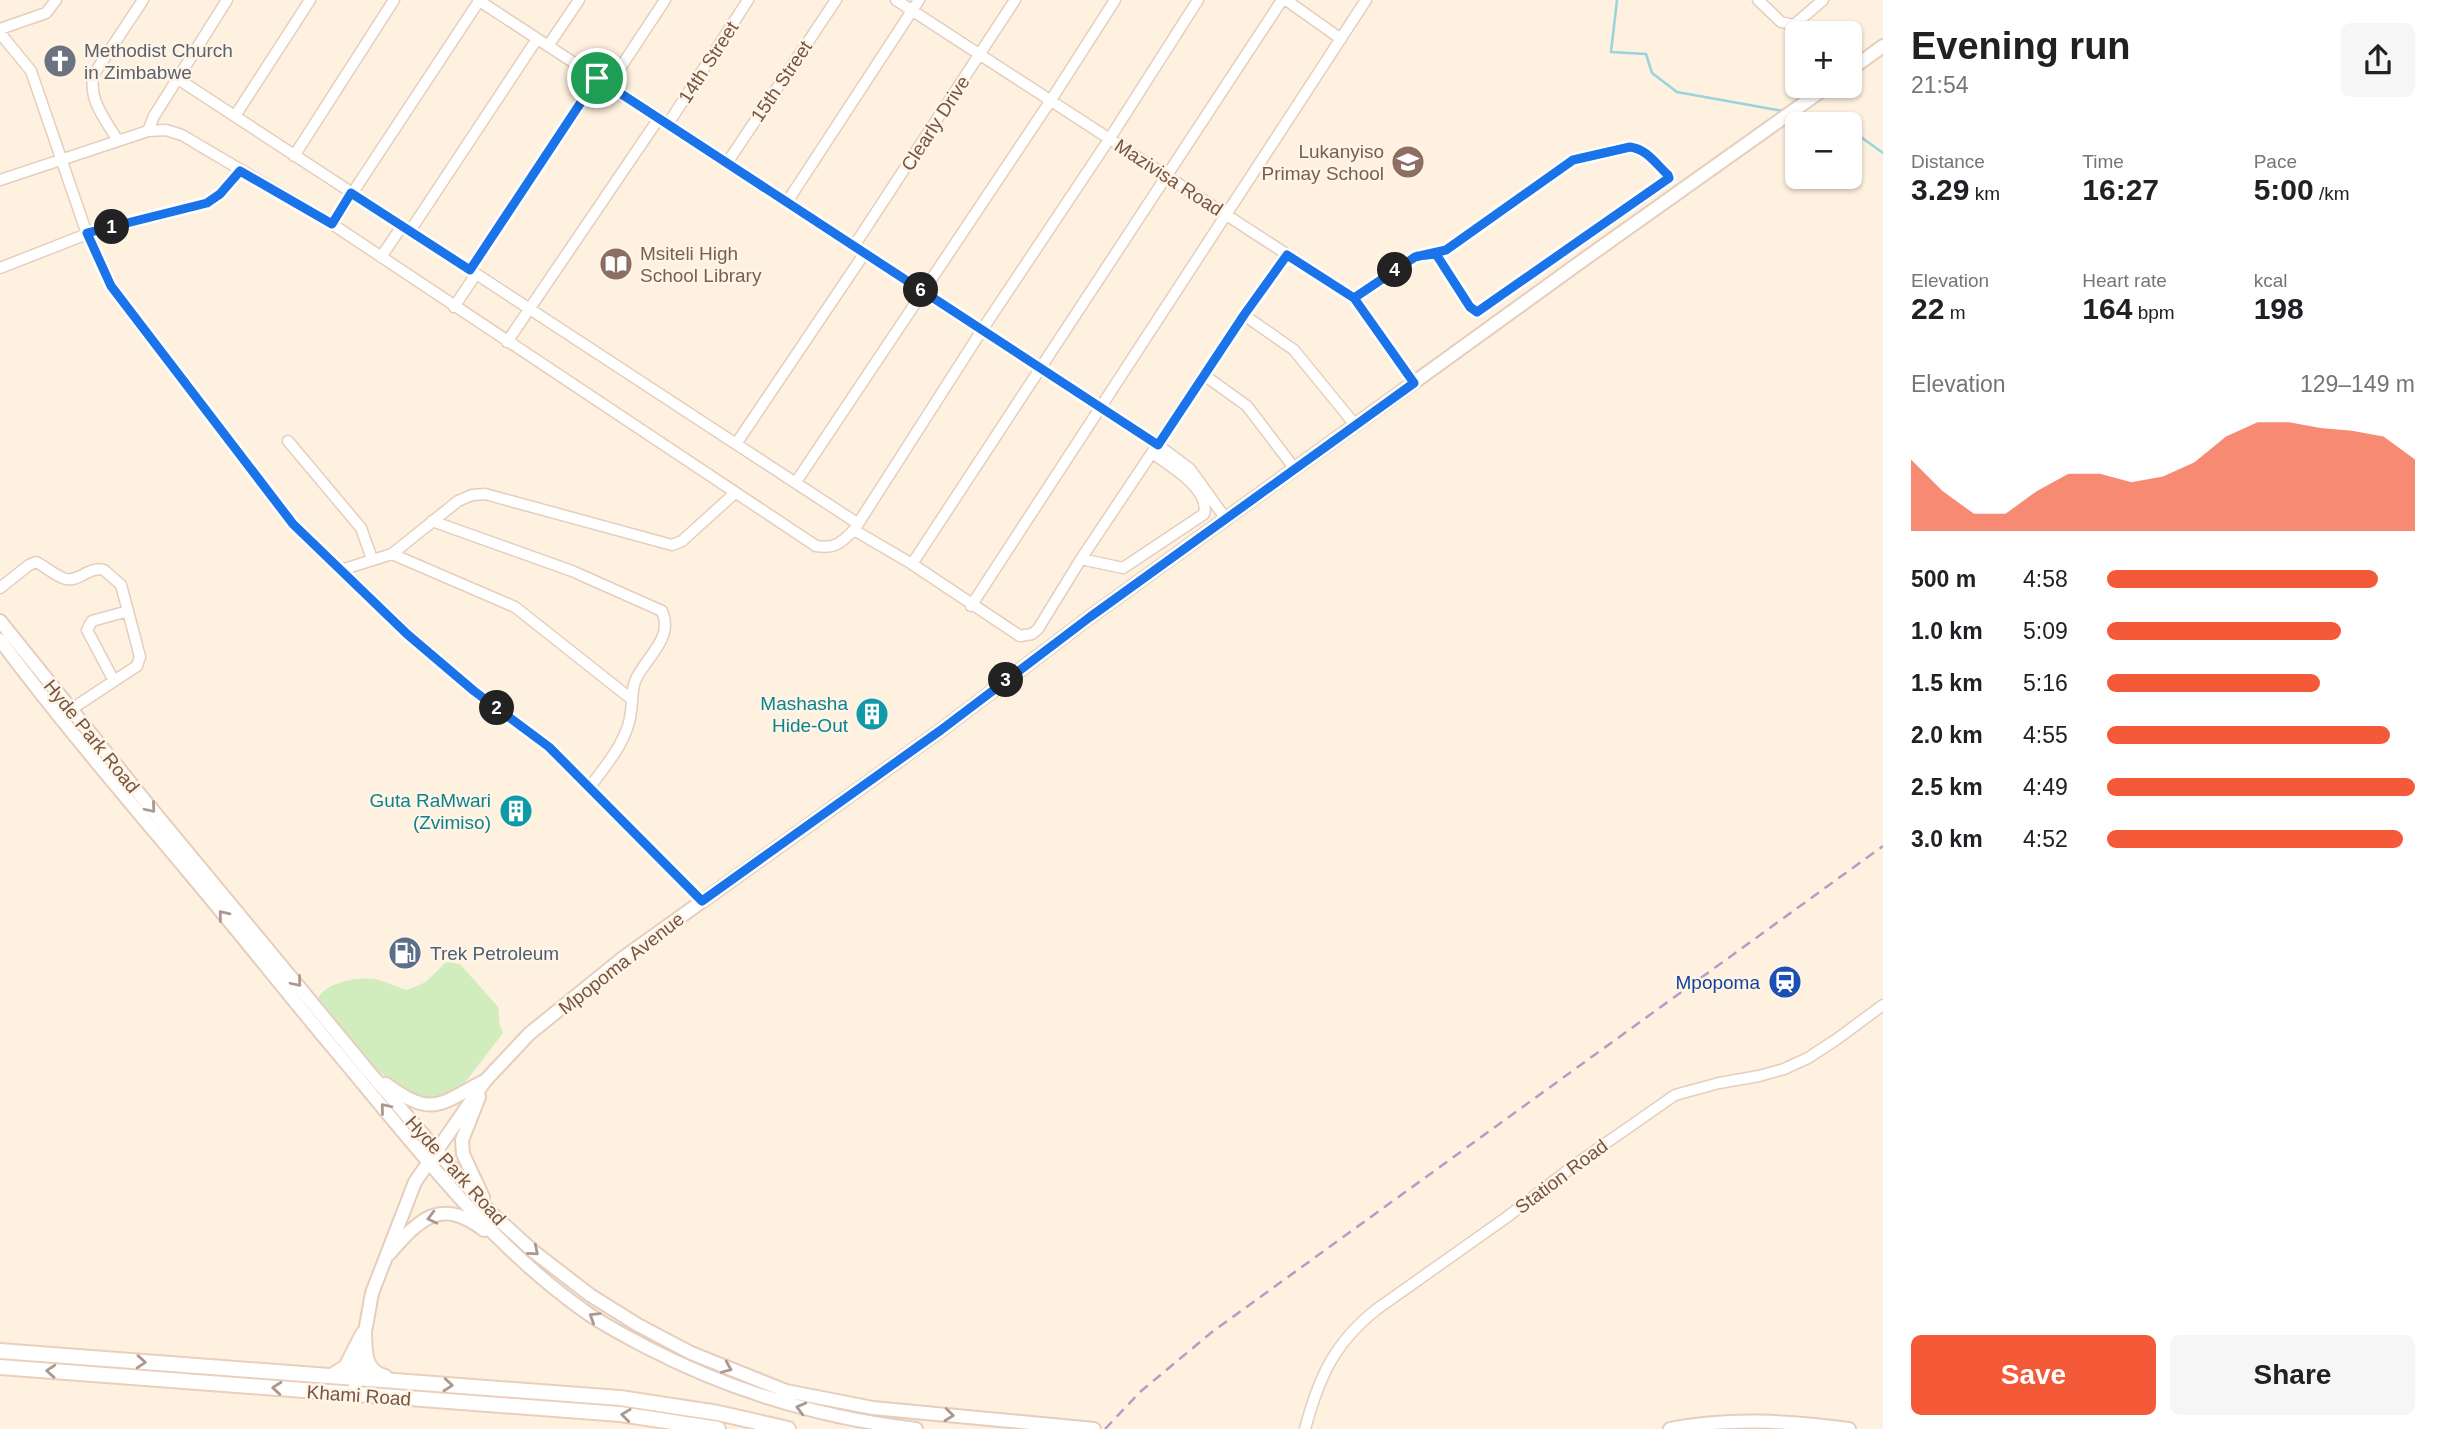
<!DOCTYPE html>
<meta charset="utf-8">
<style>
:root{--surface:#fff;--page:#f6f6f6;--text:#202124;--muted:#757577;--accent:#f45a38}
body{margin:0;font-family:Arial,sans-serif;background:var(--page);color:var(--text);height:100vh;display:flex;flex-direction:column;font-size:26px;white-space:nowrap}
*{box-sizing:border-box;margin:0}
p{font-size:23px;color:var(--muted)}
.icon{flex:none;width:38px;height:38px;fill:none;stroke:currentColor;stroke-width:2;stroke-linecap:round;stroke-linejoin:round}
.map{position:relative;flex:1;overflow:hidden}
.side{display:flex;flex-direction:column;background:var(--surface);width:560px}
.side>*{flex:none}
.buttons{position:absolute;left:1785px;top:21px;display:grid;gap:14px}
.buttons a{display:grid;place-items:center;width:77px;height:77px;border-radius:10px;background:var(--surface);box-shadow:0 2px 5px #0004;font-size:35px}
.pin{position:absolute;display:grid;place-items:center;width:60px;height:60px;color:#fff;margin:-30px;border:4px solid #fff;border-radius:50%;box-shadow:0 2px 7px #0007}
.km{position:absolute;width:35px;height:35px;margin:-18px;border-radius:50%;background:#222;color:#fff;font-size:19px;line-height:35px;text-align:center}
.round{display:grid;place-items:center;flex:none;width:74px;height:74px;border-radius:10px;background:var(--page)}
.overview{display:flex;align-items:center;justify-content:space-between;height:119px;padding:0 28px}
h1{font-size:38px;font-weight:700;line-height:52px}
.stats{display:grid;grid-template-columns:repeat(3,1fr);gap:10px;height:119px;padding:7px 28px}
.stats div{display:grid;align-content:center}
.stats b{font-size:30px;font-weight:700}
.stats small{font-size:19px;font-weight:400}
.stats p{font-size:19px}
.chart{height:196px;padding:14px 28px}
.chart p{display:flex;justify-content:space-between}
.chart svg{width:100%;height:126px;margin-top:7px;fill:var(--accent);opacity:.7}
.button{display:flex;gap:14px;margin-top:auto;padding:14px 28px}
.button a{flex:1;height:80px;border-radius:10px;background:var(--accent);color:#fff;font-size:28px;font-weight:700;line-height:80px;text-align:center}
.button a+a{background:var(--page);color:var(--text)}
ul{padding:0 28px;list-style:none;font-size:23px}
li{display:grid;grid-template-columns:112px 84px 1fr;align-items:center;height:52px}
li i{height:18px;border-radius:9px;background:var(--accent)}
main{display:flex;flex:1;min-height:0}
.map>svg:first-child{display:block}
</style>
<main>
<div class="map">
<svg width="1883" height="1429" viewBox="0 0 1883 1429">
<rect width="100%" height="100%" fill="#fef1df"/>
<path fill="#d2edbd" d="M 446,962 L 460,964 L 498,1007 L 500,1026 L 503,1033 L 460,1089 L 446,1099 L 415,1098 L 370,1065 L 318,999 C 325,982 358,977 375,979 C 385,981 396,987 407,990 L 426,982 Z"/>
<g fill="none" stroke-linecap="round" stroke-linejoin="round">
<path stroke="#97d4dc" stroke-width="2.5" d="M 1617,0 L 1611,52 L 1646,54 L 1652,73 L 1677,92 L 1783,111
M 1803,115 L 1844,124
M 1850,129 L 1883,153"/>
<defs>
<path id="minor" d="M 478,0 L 1158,445 L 1190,469 L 1226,519
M 896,0 L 1354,298 L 1414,383
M 1286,0 L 1341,39
M 1758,0 L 1781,22 L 1794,25 L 1823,0
M 0,29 L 46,13 L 56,0
M 0,33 L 31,71 L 87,234 L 111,286 L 293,524 L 407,633 L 474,691 L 549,747 L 702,901
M 548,46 L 579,0
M 178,79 L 857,523
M 609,85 L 665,0
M 235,116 L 310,0
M 668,124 L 748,0
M 148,131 L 154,116 L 227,0
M 118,141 C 106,120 87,99 94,74 L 143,0
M 294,156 L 394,0
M 727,163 L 836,0
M 0,180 L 148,131 L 166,130 L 182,135 L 332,224 L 816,546 C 835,549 841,543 854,530 L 982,330 L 1110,138 L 1198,0
M 787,202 L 919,0
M 332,224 L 479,1
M 410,231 L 537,39
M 854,246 L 1015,0
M 381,257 L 402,226
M 0,268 L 87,234 L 207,203 L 220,194 L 240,171
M 470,270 L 597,78
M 1354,298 L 1415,257 L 1446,250 L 1573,160 L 1630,147 C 1647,149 1657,164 1668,175 L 1666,181 L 1477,312 L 1470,307 L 1436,254
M 454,307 L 476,274
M 1244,315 L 1294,350 L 1356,426
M 507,342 L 659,118
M 1204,375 L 1247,406 L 1295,469
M 288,441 L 361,528 L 372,559
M 736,444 L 864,254
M 796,482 L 1051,100 L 1115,0
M 432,521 L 572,571 L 662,611 C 674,638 647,656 636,679 C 631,690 633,699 631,711 C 629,739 606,765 590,787
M 854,530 L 912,564 L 1020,636 L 1032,634 L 1038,629 L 1081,559 L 1244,315 L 1287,255
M 392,554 L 515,607 L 630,698
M 1081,559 L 1123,568 L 1204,514 C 1211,489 1169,465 1152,453
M 912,564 L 1282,0
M 341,570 L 392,554 L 458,501 L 472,495 L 485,494 L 672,545 L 682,541 L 735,493
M 0,588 L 29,565 L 36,562 C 45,566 56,577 66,579 C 79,582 89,566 104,570 L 121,585 L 128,611 L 92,621 L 87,630 L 114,681 L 70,710
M 971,606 L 1366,0
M 114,681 L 137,666 L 140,657 L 128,611
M 1305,1429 C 1319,1377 1334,1343 1377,1309 L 1507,1217 L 1576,1164 L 1675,1095 L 1719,1083 L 1759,1076 L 1784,1069 L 1808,1058 L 1837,1039 L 1883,1005"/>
<path id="tertiary" d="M 1850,70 L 1883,46
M 0,621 L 145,801 L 370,1073 L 488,1210 L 533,1251 L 590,1295 L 638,1325 L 691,1353 L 786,1391 L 873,1408 L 1094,1429
M 0,640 C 59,719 123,794 186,869 C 234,926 281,985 329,1043 C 408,1136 483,1239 583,1310 C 603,1325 626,1336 648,1348 C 733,1392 821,1418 916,1429
M 386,1084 C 430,1116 437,1107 482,1082
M 479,1097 L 462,1140 L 463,1154 L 483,1197
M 389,1254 C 419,1220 440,1196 484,1230
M 355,1387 L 372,1293 L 415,1182 L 485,1081 L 529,1034 L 623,958 L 941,730 L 1090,617 L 1586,258 L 1828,86
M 1670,1429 C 1728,1417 1790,1421 1849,1429"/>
<path id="secondary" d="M 364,1333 C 365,1352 363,1371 385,1377
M 0,1351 L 620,1398 L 718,1413 L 788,1429
M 0,1367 L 620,1414 L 718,1429
M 332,1376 L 346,1367 L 363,1334"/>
</defs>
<use href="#minor" stroke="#e5cebd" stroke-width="13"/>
<use href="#tertiary" stroke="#e5cebd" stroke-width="16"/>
<use href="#secondary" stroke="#ebcfba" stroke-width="18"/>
<use href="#minor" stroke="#fff" stroke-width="10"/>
<use href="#tertiary" stroke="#fff" stroke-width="12"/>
<use href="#secondary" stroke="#fff" stroke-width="14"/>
<path stroke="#b39dc8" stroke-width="2.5" stroke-dasharray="10 7" stroke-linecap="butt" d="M 1105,1429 L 1140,1392 L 1212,1332 L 1883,846"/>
</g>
<defs><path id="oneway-chevron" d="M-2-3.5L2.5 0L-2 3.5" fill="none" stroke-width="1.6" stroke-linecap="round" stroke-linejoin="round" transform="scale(1.75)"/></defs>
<g stroke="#ad988f">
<use href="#oneway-chevron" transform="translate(151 808) rotate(50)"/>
<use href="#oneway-chevron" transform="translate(223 915) rotate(-129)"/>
<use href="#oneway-chevron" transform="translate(297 982) rotate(50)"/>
<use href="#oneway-chevron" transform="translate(385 1108) rotate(-130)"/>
<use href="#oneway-chevron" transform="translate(432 1218) rotate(166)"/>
<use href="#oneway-chevron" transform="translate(534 1251) rotate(40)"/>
<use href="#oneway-chevron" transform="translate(594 1317) rotate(-148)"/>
<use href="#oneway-chevron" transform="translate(141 1362) rotate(4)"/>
<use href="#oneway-chevron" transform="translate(727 1368) rotate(23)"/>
<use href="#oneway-chevron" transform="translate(51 1371) rotate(-176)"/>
<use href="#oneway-chevron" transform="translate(448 1385) rotate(5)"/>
<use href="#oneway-chevron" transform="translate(277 1388) rotate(-175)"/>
<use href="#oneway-chevron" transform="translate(801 1408) rotate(-165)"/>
<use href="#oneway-chevron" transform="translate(626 1415) rotate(-173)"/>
<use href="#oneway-chevron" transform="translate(949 1415) rotate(6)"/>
</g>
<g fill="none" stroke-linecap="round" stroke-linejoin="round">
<defs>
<path id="route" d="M 597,78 L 470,270 L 351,193 L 332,224 L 240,171 L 220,194 L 207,203 L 87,233 L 111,286 L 293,524 L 407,634 L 474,691 L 549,747 L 702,901 L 941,730 L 1090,617 L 1414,383 L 1354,298 L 1415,257 L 1446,250 L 1573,160 L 1630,147 C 1647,149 1656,164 1668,175 L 1669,178 L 1477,312 L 1470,307 L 1436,254 L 1418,256 L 1415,257 L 1354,298 L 1287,255 L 1244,315 L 1158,445 L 597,78"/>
</defs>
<use href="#route" stroke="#fff" stroke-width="14"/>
<use href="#route" stroke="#1a73e8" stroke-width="9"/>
</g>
<defs>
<symbol id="church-disc" viewBox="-11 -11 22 22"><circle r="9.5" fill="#6b7280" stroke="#fff5e7"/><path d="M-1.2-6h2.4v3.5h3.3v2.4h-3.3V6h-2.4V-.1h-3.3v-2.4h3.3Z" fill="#fff"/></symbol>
<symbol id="school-disc" viewBox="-11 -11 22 22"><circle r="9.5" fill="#8d6e63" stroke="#fff5e7"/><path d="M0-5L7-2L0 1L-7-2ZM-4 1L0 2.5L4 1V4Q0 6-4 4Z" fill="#fff"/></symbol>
<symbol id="library-disc" viewBox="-11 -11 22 22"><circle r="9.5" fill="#8d6e63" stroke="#fff5e7"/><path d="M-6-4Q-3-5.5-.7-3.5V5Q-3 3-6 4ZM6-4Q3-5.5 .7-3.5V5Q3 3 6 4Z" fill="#fff"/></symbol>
<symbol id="building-disc" viewBox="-11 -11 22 22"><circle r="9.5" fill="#0f9aa8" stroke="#fff5e7"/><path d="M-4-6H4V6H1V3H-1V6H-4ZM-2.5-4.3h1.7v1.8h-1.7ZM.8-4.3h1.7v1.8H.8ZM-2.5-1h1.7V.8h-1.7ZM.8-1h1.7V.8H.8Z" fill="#fff"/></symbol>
<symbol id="fuel-disc" viewBox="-11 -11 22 22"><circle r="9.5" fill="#5c6f8a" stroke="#fff5e7"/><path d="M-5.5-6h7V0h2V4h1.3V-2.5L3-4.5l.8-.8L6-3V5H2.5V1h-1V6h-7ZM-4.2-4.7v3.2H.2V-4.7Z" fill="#fff"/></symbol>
<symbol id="station-disc" viewBox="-11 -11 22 22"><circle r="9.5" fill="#1a4fb4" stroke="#fff5e7"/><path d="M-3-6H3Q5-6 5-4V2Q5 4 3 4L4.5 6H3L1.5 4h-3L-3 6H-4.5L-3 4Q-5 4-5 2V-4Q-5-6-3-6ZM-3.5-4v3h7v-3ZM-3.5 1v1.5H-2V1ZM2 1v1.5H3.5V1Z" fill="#fff"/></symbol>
</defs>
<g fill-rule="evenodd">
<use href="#church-disc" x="41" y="42" width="38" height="38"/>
<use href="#school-disc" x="1389" y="143" width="38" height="38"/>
<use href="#library-disc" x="597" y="245" width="38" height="38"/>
<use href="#building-disc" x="853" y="695" width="38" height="38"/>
<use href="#building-disc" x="497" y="792" width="38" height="38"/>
<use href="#fuel-disc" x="386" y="934" width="38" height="38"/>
<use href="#station-disc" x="1766" y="963" width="38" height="38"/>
</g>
<g text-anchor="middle" stroke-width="5" stroke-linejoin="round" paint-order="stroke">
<g font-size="19" fill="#5b616d" stroke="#fff5e7" text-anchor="start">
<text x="84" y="57">Methodist Church<tspan x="84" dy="22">in Zimbabwe</tspan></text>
</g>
<g font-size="19" fill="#775444" stroke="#fff5e7">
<text transform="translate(708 62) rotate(-57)" y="7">14th Street</text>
<text transform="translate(781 81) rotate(-56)" y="7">15th Street</text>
<text transform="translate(935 123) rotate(-57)" y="7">Clearly Drive</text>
<text transform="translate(1169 177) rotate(33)" y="7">Mazivisa Road</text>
<text transform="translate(92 736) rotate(51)" y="7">Hyde Park Road</text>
<text transform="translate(621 963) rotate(-38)" y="7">Mpopoma Avenue</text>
<text transform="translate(456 1170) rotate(48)" y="7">Hyde Park Road</text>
<text transform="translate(1561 1176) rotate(-37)" y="7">Station Road</text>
<text transform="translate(359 1395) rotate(4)" y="7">Khami Road</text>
</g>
<g font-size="19" fill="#785e54" stroke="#fff5e7" text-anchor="end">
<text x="1384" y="158">Lukanyiso<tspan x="1384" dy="22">Primay School</tspan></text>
<text x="640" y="260" text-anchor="start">Msiteli High<tspan x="640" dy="22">School Library</tspan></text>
</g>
<g font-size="19" fill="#0d838f" stroke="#fff5e7" text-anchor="end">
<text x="848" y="710">Mashasha<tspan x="848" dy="22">Hide-Out</tspan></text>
<text x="491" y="807">Guta RaMwari<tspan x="491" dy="22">(Zvimiso)</tspan></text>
</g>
<g font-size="19" fill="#4e5e75" stroke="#fff5e7" text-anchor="start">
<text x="430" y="960">Trek Petroleum</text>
</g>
<g font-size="19" fill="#164399" stroke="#fff5e7" text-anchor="end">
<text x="1760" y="989">Mpopoma</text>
</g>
</g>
</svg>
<div class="buttons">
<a>+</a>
<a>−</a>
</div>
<div class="pin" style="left:597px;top:78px;background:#1e9e55"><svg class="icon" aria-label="arrive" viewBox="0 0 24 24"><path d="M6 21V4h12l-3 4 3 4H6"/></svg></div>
<b class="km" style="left:112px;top:227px">1</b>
<b class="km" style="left:497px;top:708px">2</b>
<b class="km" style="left:1006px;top:680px">3</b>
<b class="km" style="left:1395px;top:270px">4</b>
<b class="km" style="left:921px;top:290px">6</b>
</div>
<section class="side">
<div class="overview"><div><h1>Evening run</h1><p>21:54</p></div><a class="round"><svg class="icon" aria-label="share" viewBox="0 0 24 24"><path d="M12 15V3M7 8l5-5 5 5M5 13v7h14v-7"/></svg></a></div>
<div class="stats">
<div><p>Distance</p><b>3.29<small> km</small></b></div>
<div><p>Time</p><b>16:27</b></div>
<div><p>Pace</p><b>5:00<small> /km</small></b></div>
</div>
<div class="stats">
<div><p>Elevation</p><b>22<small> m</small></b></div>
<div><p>Heart rate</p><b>164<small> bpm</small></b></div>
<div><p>kcal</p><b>198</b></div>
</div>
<div class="chart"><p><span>Elevation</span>129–149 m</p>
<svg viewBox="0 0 160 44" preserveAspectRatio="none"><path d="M0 44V19L10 30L20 38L30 38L40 30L50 24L60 24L70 27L80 25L90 20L100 11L110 6L120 6L130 8L140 9L150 11L160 19V44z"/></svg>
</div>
<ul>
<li><b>500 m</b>4:58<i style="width:88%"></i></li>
<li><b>1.0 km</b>5:09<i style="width:76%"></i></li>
<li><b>1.5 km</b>5:16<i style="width:69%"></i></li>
<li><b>2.0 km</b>4:55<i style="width:92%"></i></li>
<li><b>2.5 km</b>4:49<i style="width:100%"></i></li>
<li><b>3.0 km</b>4:52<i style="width:96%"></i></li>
</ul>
<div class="button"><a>Save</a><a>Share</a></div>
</section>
</main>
